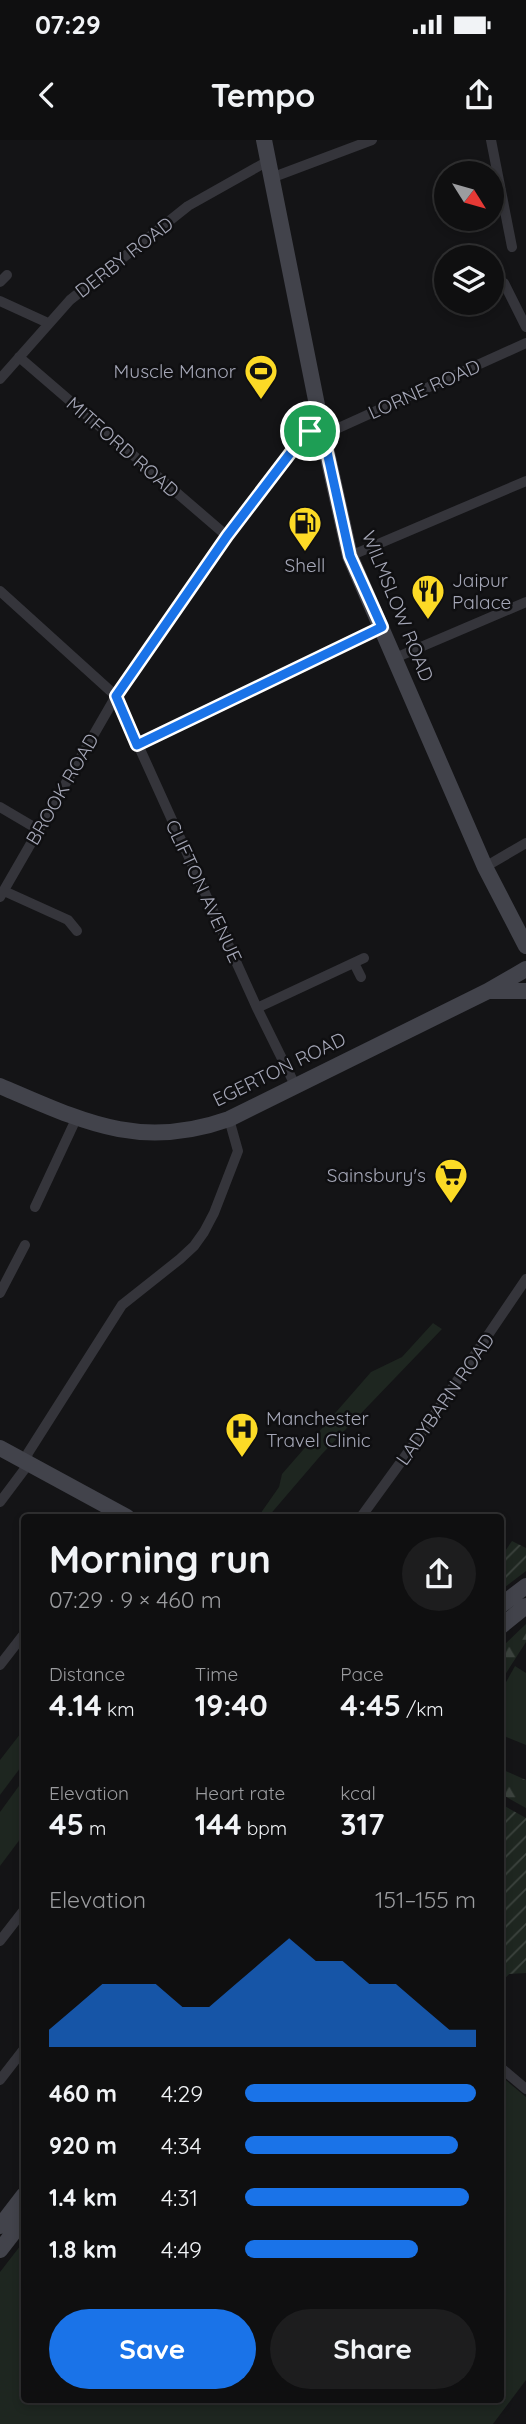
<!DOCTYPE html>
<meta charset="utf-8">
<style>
:root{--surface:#0f0f10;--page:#1d1d1e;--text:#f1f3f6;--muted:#9b9c9f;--line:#2f2f30;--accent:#1a73e8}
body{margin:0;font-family:Quicksand,sans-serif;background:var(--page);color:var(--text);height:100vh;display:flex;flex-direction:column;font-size:26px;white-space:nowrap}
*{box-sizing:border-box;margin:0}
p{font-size:23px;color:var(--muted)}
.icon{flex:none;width:38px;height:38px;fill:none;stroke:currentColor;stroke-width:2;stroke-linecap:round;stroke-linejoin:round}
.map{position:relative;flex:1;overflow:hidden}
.details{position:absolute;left:21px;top:1374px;width:483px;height:889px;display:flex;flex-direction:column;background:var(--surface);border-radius:7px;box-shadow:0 4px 10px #0003,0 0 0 2px var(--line)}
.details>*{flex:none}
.needle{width:46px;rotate:127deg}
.controls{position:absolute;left:434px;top:21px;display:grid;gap:14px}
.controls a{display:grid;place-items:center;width:70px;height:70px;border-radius:50%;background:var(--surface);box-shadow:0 4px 10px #0003,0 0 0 2px var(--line);font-size:35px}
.pin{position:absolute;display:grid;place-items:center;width:60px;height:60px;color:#fff;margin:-30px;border:4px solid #fff;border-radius:50%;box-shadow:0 2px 7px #0007}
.round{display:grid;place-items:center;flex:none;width:74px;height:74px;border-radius:37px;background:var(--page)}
.headline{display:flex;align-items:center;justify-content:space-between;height:119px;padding:0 28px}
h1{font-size:38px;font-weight:700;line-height:52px}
.metrics{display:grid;grid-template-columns:repeat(3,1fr);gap:10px;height:119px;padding:7px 28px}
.metrics div{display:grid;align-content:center}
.metrics b{font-size:30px;font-weight:700}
.metrics small{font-size:19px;font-weight:400}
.metrics p{font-size:19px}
.chart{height:196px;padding:14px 28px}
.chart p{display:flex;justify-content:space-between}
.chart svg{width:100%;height:126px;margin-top:7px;fill:var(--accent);opacity:.7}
.primary-button{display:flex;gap:14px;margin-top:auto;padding:14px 28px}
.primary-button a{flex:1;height:80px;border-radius:42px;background:var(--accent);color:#fff;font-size:28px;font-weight:700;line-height:80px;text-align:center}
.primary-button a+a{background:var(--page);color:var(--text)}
ul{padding:0 28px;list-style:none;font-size:23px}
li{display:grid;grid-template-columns:112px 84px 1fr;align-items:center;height:52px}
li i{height:18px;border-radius:9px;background:var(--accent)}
.status{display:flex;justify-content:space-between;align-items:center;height:49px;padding:0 35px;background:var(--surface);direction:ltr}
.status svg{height:19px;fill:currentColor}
header{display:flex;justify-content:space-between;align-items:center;height:91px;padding:0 28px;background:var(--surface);font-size:32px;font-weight:700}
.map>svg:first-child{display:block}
</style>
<div class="status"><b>07:29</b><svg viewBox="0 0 49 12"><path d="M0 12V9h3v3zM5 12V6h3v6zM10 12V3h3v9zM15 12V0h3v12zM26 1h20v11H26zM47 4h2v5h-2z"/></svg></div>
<header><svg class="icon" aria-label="back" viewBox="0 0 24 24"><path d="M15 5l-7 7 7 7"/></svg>Tempo<svg class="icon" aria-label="share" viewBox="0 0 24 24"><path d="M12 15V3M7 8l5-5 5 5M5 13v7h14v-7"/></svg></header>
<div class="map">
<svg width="526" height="2284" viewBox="0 0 526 2284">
<defs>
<pattern id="forest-firs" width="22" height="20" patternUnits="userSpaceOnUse" patternTransform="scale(1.75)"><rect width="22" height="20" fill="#1e2620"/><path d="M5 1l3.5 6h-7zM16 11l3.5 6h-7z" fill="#3c433e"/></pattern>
<pattern id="garden-furrows" width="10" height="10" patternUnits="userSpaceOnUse" patternTransform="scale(1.75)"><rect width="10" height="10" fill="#1e2620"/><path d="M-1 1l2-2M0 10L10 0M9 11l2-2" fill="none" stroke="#3c433e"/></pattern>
</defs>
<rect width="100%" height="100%" fill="#141416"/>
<path fill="#1e2620" d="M 433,1183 L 442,1189 L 322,1314 L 268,1377 L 258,1377 L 279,1347 L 282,1334 L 371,1232 L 402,1217 Z
M 515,1526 L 526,1533 L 526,1605 L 501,1595 L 501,1551 Z
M 24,1589 L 24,1623 L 0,1655 L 0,1620 Z
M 24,1639 L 24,1694 L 0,1726 L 0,1672 Z
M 501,1936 L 526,1957 L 526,2240 L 493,2284 L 0,2284 L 0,2132 L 24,2101 L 24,2259 L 500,2259 Z"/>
<path fill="url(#forest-firs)" d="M 526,1484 L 526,1502 L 501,1541 L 501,1508 Z
M 501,1629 L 526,1640 L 526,1668 L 501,1654 Z"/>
<path fill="url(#garden-furrows)" d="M 512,1401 L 526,1408 L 526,1431 L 501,1450 L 501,1417 Z
M 501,1664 L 526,1678 L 526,1833 L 509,1834 L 501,1842 Z"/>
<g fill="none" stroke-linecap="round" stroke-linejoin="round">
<path stroke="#35353b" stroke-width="10" d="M 491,0 L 512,107
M 271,38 L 372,0
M 0,142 L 7,135
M 504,143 L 526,187
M 0,161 L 48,183
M 19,217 L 227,396
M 0,239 L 70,160 L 188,66 L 268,21
M 301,302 L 323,295 L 526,203
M 350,416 L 526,341
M 0,451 L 116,556 L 257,868 L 295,945
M 395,518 L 526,462
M 137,605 L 382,487
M 0,667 L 39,690
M 485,727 L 526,703
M 4,751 L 68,780 L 77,791
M 0,757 L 116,556 L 227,396 L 298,303 L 320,280
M 354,823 L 361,837
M 257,868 L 364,818
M 35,1067 L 77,977
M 0,1153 L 25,1105
M 0,1362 L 24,1330 L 28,1313 L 122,1165 L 180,1119 L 194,1106 L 204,1092 L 214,1073 L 238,1011 L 229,979
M 361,1377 L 419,1297 L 526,1139
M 0,1525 L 24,1494
M 0,1801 L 24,1770
M 500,1927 L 526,1949
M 0,1940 L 24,1909"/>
<path stroke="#42434b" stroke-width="16" d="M 264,0 L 323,295 L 350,416 L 485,727 L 526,806
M 488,851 L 526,851
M 0,946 C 82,981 139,1011 229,979 L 488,851 L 526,829
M 0,1308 L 127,1377
M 500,1466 L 526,1446
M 500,1487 L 526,1466
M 0,2086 L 24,2055
M 0,2110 L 24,2079"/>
</g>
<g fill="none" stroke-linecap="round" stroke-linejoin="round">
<defs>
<path id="route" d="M 320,280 L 350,416 L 382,487 L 137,605 L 116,556 L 227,396 L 298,303 Z"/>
</defs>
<use href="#route" stroke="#fff" stroke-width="14"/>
<use href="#route" stroke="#1a73e8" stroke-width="9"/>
</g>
<defs>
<symbol id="stadium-pin" viewBox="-11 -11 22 30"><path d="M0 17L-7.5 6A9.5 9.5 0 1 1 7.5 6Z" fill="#fcda26" stroke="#0f0f11"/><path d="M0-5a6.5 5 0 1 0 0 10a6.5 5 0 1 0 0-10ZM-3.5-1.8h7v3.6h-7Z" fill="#111"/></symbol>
<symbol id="fuel-pin" viewBox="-11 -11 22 30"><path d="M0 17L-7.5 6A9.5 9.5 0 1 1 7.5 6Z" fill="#fcda26" stroke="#0f0f11"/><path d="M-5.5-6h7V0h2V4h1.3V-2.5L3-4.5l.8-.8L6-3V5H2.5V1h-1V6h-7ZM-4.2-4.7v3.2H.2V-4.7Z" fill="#111"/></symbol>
<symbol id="restaurant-pin" viewBox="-11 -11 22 30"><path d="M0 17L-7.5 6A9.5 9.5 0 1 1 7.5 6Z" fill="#fcda26" stroke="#0f0f11"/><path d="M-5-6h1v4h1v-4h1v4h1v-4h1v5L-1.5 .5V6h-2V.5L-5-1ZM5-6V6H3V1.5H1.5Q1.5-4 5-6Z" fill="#111"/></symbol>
<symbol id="supermarket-pin" viewBox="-11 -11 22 30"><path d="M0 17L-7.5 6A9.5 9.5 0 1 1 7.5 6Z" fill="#fcda26" stroke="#0f0f11"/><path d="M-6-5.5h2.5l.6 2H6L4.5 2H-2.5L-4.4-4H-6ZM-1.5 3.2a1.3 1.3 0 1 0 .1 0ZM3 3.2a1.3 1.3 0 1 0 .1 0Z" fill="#111"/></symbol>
<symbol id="hospital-pin" viewBox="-11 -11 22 30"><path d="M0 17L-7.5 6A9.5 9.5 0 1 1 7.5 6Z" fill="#fcda26" stroke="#0f0f11"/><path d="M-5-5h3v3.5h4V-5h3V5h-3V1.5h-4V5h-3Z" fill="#111"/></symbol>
</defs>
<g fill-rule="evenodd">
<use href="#stadium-pin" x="242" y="212" width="38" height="52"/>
<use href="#fuel-pin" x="286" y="364" width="38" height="52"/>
<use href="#restaurant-pin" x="409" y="432" width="38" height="52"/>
<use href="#supermarket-pin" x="432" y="1016" width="38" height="52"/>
<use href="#hospital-pin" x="223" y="1270" width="38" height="52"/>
</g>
<g text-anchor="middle" stroke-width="5" stroke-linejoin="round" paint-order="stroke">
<g font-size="19" fill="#a5a7b7" stroke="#0f0f11">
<text transform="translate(124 117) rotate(-38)" y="7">DERBY ROAD</text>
<text transform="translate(424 249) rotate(-24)" y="7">LORNE ROAD</text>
<text transform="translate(123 307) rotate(41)" y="7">MITFORD ROAD</text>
<text transform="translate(398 466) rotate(68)" y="7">WILMSLOW ROAD</text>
<text transform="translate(62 649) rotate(-60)" y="7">BROOK ROAD</text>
<text transform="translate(204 751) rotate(65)" y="7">CLIFTON AVENUE</text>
<text transform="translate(279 929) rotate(-26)" y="7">EGERTON ROAD</text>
<text transform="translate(445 1259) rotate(-55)" y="7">LADYBARN ROAD</text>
</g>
<g font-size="19" fill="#a5a7b7" stroke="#0f0f11" text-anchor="end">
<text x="236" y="238">Muscle Manor</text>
<text x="305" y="432" text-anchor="middle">Shell</text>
<text x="452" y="447" text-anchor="start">Jaipur<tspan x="452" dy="22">Palace</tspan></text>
<text x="426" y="1042">Sainsbury's</text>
<text x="266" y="1285" text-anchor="start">Manchester<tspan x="266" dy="22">Travel Clinic</tspan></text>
</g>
</g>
</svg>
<div class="controls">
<a><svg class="needle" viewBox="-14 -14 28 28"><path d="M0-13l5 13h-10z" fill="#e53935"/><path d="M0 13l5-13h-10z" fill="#9b9c9f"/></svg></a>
<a><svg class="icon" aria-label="layers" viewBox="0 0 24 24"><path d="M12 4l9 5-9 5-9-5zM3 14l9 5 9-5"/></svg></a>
</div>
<div class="pin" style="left:310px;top:291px;background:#1e9e55"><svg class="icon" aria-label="arrive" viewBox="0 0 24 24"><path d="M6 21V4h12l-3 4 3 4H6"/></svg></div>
<section class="details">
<div class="headline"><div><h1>Morning run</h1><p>07:29 · 9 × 460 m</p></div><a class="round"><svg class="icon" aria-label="share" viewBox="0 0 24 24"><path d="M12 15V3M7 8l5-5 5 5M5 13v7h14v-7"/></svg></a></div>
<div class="metrics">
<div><p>Distance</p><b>4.14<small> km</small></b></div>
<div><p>Time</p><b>19:40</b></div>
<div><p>Pace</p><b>4:45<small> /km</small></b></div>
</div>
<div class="metrics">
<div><p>Elevation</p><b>45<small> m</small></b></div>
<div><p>Heart rate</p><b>144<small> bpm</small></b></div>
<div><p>kcal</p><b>317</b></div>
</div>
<div class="chart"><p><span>Elevation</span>151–155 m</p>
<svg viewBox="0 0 160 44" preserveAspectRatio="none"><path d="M0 44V38L10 30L20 22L30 22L40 22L50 30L60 30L70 22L80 14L90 6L100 14L110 14L120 22L130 22L140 30L150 38L160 38V44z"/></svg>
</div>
<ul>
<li><b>460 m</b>4:29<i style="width:100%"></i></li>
<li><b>920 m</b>4:34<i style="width:92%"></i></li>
<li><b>1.4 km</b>4:31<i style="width:97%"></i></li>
<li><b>1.8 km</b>4:49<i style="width:75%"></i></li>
</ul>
<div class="primary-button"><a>Save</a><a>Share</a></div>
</section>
</div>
